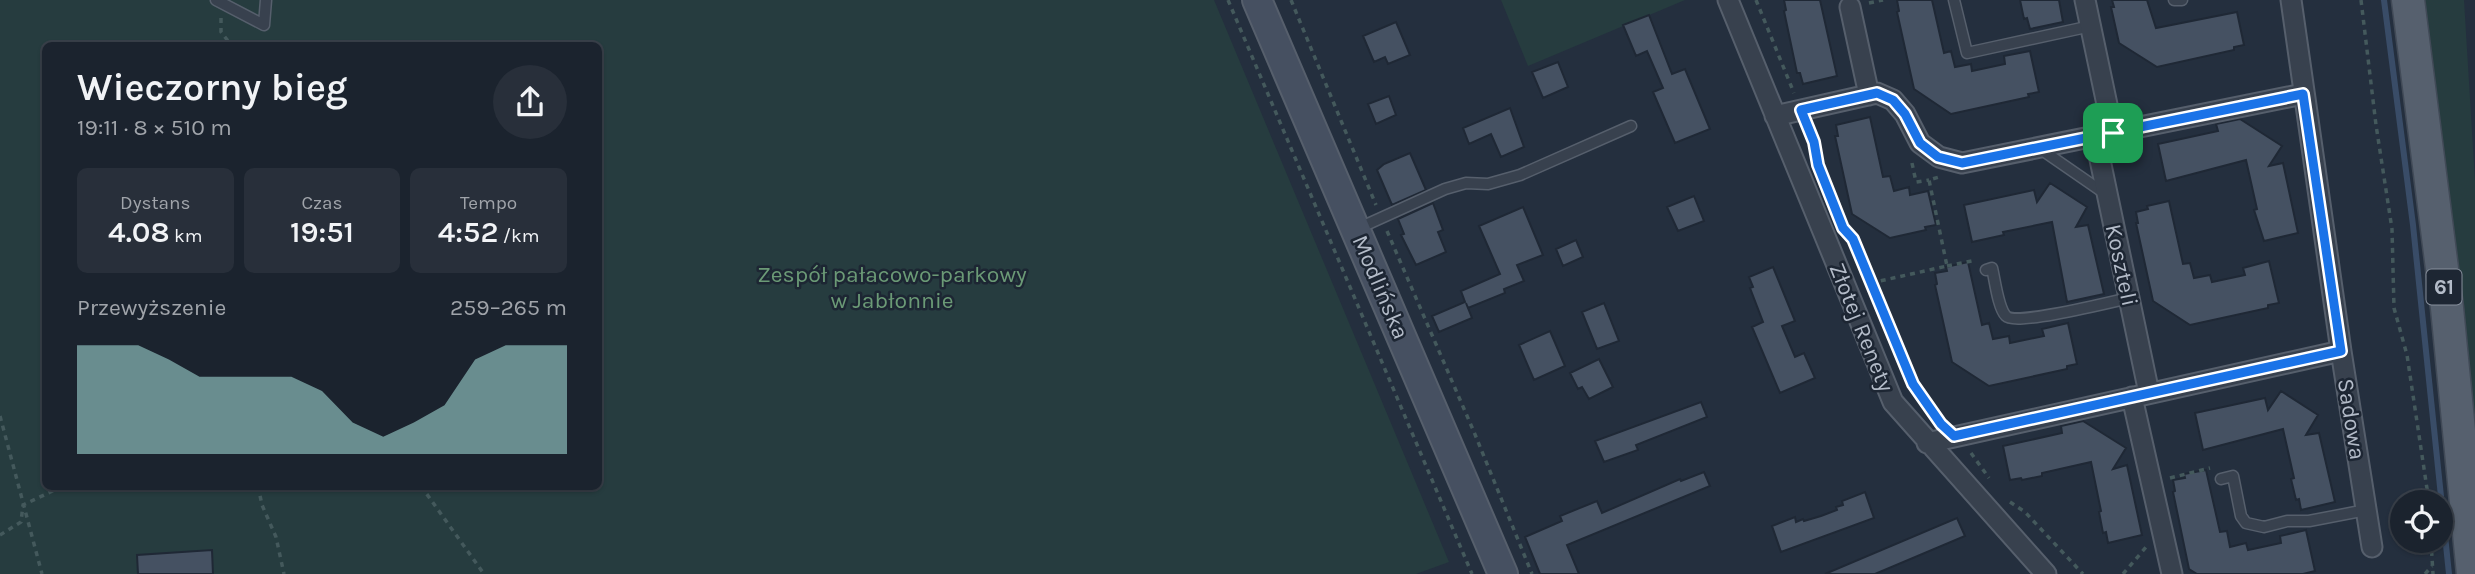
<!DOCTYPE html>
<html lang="pl">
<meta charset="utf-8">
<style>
:root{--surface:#1b232e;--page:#282f3a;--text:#f1f3f6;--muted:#a0a4aa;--line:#39404a;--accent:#8bbbb9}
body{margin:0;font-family:Karla,sans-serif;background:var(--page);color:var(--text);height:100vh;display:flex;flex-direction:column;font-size:26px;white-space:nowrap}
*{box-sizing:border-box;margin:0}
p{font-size:23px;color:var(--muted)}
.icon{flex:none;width:38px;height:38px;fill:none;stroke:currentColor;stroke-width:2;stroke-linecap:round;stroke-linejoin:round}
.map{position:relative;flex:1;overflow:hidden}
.sheet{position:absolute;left:42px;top:42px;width:560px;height:448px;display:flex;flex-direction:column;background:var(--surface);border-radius:10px;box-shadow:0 2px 5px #0004,0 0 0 2px var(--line)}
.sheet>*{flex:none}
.fabs{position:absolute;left:2390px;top:490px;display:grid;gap:14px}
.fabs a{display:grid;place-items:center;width:63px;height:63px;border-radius:50%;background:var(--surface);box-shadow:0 2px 5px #0004,0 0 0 2px var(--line);font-size:35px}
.pin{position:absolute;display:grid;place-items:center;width:60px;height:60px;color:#fff;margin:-30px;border-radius:14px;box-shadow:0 4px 10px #0006}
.round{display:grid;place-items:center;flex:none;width:74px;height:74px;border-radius:37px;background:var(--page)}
.overview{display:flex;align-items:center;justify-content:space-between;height:119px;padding:0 35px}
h1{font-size:38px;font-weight:600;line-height:52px}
.stats{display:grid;grid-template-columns:repeat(3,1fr);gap:10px;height:119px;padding:7px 35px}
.stats div{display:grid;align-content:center;border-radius:10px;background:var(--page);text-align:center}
.stats b{font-size:30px;font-weight:600}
.stats small{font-size:19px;font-weight:400}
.stats p{font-size:19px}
.chart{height:196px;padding:14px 35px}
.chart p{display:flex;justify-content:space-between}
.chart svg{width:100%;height:126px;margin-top:7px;fill:var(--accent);opacity:.7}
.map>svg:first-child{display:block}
</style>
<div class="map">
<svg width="2475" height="574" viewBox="0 0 2475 574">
<rect width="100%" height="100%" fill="#242f3e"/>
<path fill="#263c3f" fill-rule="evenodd" d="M 0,0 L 1214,0 L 1449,562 L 1416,574 L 0,574 ZM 46,46 L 598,46 L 598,486 L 46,486 Z
M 1501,0 L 1685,0 L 1528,66 Z
M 2423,0 L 2464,0 L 2475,181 L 2475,425 Z"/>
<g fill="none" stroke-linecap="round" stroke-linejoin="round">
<path stroke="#394c67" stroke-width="6" d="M 2384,0 L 2413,225 L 2449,574"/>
</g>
<path fill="#455162" stroke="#1f2835" stroke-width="2" d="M 1784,0 L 1820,0 L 1837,76 L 1803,84 L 1800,73 L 1797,73 L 1784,11 L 1786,10 Z
M 1897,0 L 1932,0 L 1944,53 L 1951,51 L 1955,67 L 1971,64 L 1972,71 L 2005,64 L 2004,56 L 2030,51 L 2039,92 L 2028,94 L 2029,97 L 1951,114 L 1914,89 L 1897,12 L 1899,11 Z
M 2020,0 L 2059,0 L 2063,22 L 2030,29 L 2027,18 L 2024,19 Z
M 2112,0 L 2147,0 L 2156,28 L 2237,12 L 2244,45 L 2234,47 L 2234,50 L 2157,67 L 2119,43 L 2111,7 L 2114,7 Z
M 1649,15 L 1672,74 L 1685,69 L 1710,129 L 1675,143 L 1653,92 L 1663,88 L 1647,51 L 1636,56 L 1623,25 Z
M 1396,22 L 1410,55 L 1388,64 L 1385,57 L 1374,62 L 1363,36 Z
M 1558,62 L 1568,87 L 1543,98 L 1532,72 Z
M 1389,96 L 1396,115 L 1376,124 L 1368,104 Z
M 1510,108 L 1524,147 L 1501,157 L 1491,134 L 1469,144 L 1463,128 Z
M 1870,117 L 1883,177 L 1890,176 L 1894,191 L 1909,187 L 1910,195 L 1928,191 L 1936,225 L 1925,227 L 1926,230 L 1890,238 L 1852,214 L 1835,136 L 1838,136 L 1836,125 Z
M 2240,119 L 2282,146 L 2269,166 L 2283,163 L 2298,233 L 2264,241 L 2254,210 L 2257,209 L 2246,160 L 2166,181 L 2158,144 L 2218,131 L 2216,124 Z
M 1410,153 L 1426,190 L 1392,205 L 1377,170 L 1384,164 Z
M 2050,183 L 2087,207 L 2076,227 L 2088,225 L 2104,294 L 2067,302 L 2052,222 L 2003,232 L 2004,235 L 1972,242 L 1964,205 L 2034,190 L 2037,202 Z
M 1694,196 L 1704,221 L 1678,231 L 1667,207 Z
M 2169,201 L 2183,264 L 2190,263 L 2194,278 L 2210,275 L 2212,282 L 2245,275 L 2243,268 L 2269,261 L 2279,303 L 2268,305 L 2268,308 L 2190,325 L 2153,301 L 2136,223 L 2138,223 L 2136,212 L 2148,209 L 2147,206 Z
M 1433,203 L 1443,230 L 1438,232 L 1446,252 L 1416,265 L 1401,235 L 1404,234 L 1398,219 Z
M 1523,207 L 1543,255 L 1517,265 L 1524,281 L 1504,289 L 1505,293 L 1468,308 L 1466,303 L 1472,318 L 1439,332 L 1432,316 L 1465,302 L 1461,291 L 1500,274 L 1479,226 Z
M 1576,240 L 1583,257 L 1563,266 L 1556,249 Z
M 1968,262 L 1982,325 L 1989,323 L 1993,339 L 2009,336 L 2010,343 L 2044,336 L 2042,329 L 2068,323 L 2077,364 L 2067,366 L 2067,369 L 1989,386 L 1952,362 L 1935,285 L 1937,284 L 1935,273 L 1947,271 L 1946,267 Z
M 1773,267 L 1795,321 L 1782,326 L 1795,357 L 1804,353 L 1815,378 L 1780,393 L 1752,327 L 1763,322 L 1750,288 L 1753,287 L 1749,277 Z
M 1604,303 L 1619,341 L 1597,349 L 1582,312 Z
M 1550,331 L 1565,366 L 1534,380 L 1519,345 Z
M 1599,359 L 1613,387 L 1589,399 L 1582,387 L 1578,389 L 1570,373 Z
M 2281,391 L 2318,415 L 2306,435 L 2319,433 L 2335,502 L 2301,510 L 2299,499 L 2296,500 L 2291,479 L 2294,478 L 2283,429 L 2203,450 L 2195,413 L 2265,398 L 2268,410 Z
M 1701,402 L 1707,417 L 1636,445 L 1638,450 L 1604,462 L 1595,441 Z
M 2083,421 L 2126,448 L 2113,469 L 2127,465 L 2142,535 L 2108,543 L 2106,532 L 2103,533 L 2099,512 L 2101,511 L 2091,462 L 2042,473 L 2042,476 L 2022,480 L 2021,478 L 2010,480 L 2003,446 L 2062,433 L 2061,426 Z
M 2206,470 L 2220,532 L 2227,531 L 2230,547 L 2246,543 L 2248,550 L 2281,543 L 2280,536 L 2306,530 L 2315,571 L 2303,574 L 2197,574 L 2189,569 L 2173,492 L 2175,491 L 2173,480 L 2185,478 L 2184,474 Z
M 1704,472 L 1710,486 L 1567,545 L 1579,574 L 1540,574 L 1525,537 L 1562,521 L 1560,516 L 1597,501 L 1602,513 L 1680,479 L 1681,481 Z
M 1865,492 L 1874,518 L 1781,552 L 1772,526 L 1795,517 L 1796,522 L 1803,519 L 1804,521 L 1821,516 L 1837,510 L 1836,507 L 1843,505 L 1842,501 Z
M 1957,518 L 1965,536 L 1875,574 L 1825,574 Z
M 212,550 L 213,574 L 138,574 L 137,555 Z"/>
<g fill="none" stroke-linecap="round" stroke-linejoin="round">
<defs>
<path id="service" d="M 216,0 L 264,25 L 266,0
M 1954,0 L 1967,53 L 2091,26
M 2174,0 L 2182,0
M 2039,148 L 2107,195
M 1359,228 L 1445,189 L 1466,183 L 1488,184 L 1520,175 L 1631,126
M 1986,270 L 1992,268 C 1995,280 1998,308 2006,316 C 2015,326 2111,302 2129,298
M 2221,479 L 2233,476 L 2241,516 L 2246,523 L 2264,527 L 2287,521 L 2309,521 L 2366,510"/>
<path id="minor" d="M 1728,0 L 1893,402 L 2046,574
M 2085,0 L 2113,133
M 2291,0 L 2341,351 L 2372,547
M 1850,7 L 1869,95
M 1775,116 L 1877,93 L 1893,100 L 1905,114 L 1920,143 L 1939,157 L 1962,163 L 2303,94
M 2095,136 L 2149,393
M 2132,397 L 2172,574
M 1927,443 L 2341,351"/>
<path id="secondary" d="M 1257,0 L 1503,574"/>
<path id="primary" d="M 2408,0 L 2447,308 L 2473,574"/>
</defs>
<use href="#service" stroke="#565f6c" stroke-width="13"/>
<use href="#minor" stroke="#565f6c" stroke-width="23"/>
<use href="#secondary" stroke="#565f6c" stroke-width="32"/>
<use href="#primary" stroke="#414a57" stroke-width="35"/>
<path stroke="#44595c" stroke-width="3.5" stroke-dasharray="5 5" stroke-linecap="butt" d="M 1228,0 L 1472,574
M 1291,0 L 1376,205
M 1756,0 L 1794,93
M 2361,0 L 2376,125 L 2392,229 L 2394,308 L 2407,355 L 2429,502
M 1869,3 L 1883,0
M 221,18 L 221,32 L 232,46
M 270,46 L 270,37
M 1809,129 L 1814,142 L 1817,162
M 1912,163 L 1916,182 L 1929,180
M 1387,231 L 1474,432 L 1532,574
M 1845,231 L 1853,239 L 1913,384 L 1939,421
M 1947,266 L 1976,260
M 1871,283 L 1947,266 L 1929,180 L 1939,177
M 0,416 L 42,574
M 1971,453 L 1989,478
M 2170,478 L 2210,468
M 258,486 L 262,505 L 276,537 L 284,574
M 421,486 L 484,574
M 2010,502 L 2025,512 L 2083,574
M 0,535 L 21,522 L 23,505 L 63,486
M 2431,541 L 2433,574
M 2123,574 L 2147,546
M 2425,574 L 2432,566"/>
<use href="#service" stroke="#38414e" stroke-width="10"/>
<use href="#minor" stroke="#38414e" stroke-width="19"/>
<use href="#secondary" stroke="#465061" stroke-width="28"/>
<use href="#primary" stroke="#56606e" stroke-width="32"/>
</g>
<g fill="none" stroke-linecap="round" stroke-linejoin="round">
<defs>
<path id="route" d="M 1877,93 L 1893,100 L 1905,114 L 1920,143 L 1938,157 L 1962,163 L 2303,94 L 2341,351 L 1954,436 L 1941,424 L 1913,384 L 1853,239 L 1843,228 L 1818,165 L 1814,142 L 1801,110 Z"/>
</defs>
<use href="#route" stroke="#fff" stroke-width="14"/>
<use href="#route" stroke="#1a73e8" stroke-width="9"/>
</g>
<g text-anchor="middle" stroke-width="5" stroke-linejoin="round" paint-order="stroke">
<rect fill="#1d2633" stroke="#878f9c" stroke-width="2" x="2426.5" y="269.5" width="35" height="35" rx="5"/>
<g font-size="21" font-weight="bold" fill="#b4bcc9">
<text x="2444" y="294">61</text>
</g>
<g font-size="23" fill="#b4bcc9" stroke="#1d2633">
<text transform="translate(2122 265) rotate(78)" y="8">Koszteli</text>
<text transform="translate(1381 287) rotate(67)" y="8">Modlińska</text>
<text transform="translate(1862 327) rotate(68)" y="8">Złotej Renety</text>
<text transform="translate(2352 419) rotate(81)" y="8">Sadowa</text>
</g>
<g font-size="23" fill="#6b9a76" stroke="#1d2633">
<text x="892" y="282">Zespół pałacowo-parkowy<tspan x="892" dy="26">w Jabłonnie</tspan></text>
</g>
</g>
</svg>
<div class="fabs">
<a><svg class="icon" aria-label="locate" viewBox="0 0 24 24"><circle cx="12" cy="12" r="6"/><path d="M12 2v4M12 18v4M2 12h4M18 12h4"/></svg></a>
</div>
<div class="pin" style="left:2113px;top:133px;background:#1e9e55"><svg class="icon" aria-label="arrive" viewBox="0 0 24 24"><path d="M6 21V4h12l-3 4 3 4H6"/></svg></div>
<section class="sheet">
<div class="overview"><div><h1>Wieczorny bieg</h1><p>19:11 · 8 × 510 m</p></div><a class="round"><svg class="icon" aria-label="share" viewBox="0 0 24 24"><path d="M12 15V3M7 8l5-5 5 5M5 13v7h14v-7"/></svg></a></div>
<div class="stats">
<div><p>Dystans</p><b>4.08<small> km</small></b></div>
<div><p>Czas</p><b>19:51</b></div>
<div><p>Tempo</p><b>4:52<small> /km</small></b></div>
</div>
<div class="chart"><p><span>Przewyższenie</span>259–265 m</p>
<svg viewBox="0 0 160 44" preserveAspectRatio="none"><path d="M0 44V6L10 6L20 6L30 11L40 17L50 17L60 17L70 17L80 22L90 33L100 38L110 33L120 27L130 11L140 6L150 6L160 6V44z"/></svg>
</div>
</section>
</div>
